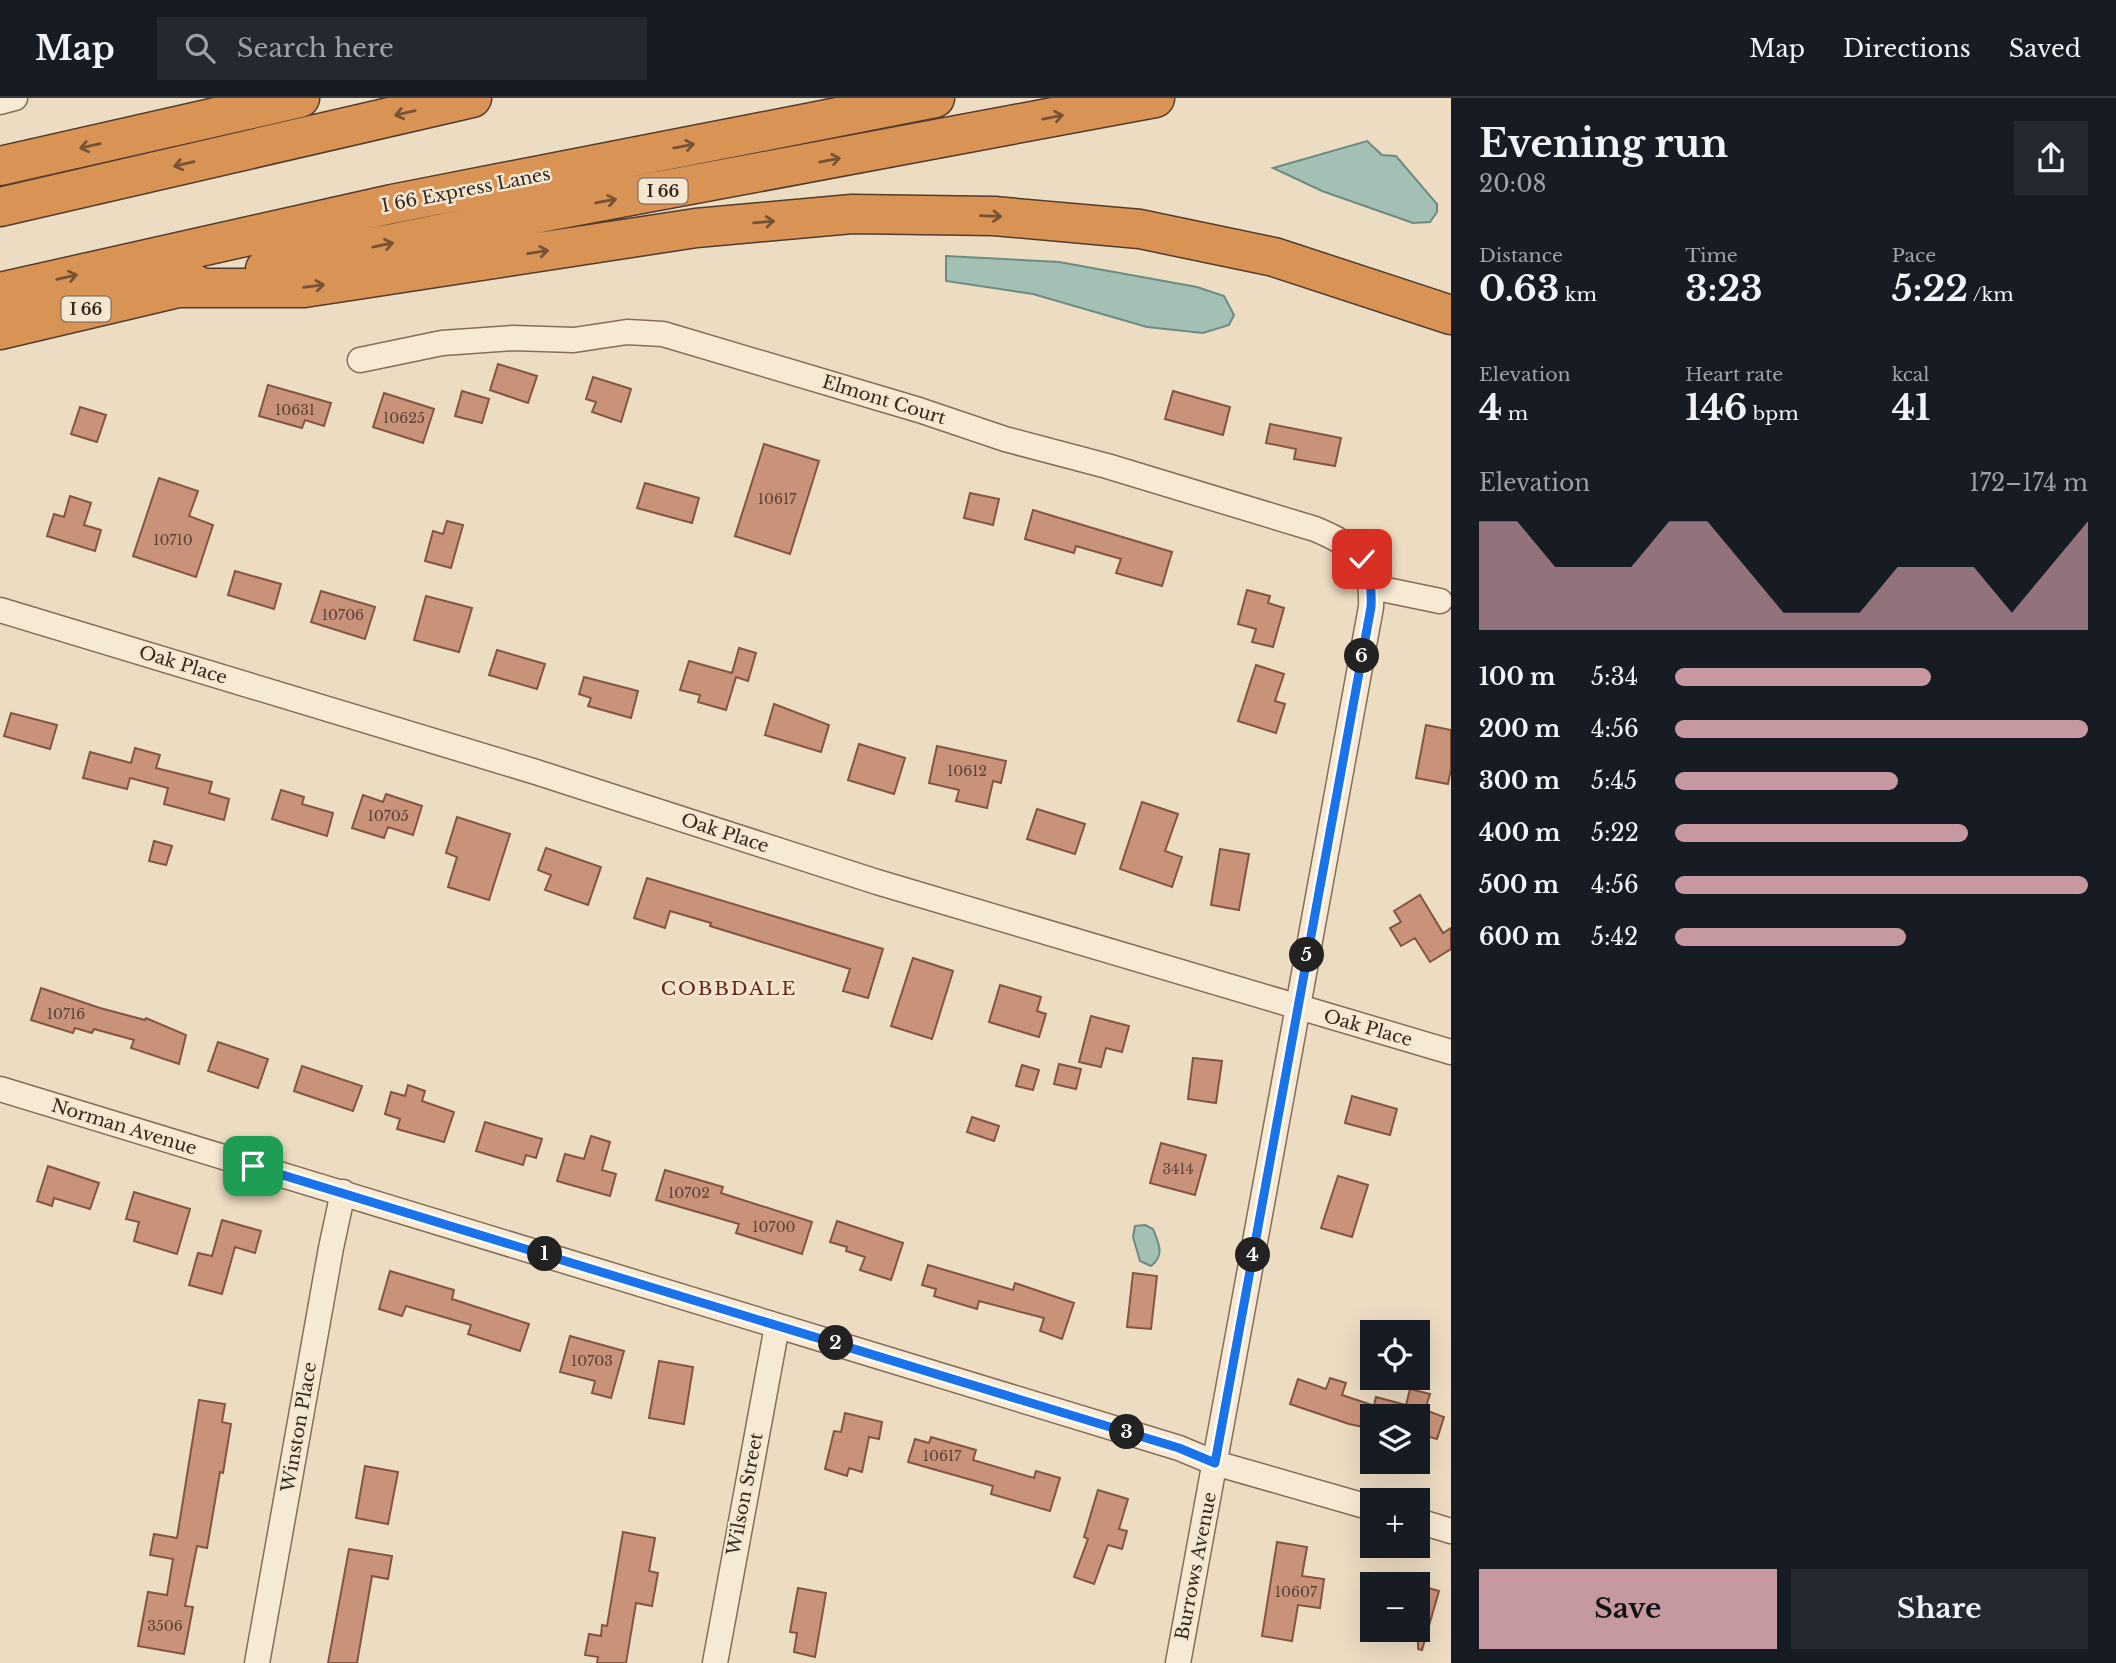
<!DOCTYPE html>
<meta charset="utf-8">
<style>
:root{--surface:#171b24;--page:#242831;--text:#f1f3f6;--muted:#9ea1a6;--line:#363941;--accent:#c699a0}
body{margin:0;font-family:"Libre Baskerville",serif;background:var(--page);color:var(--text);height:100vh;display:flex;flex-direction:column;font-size:26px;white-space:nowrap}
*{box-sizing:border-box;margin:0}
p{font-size:23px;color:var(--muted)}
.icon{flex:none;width:38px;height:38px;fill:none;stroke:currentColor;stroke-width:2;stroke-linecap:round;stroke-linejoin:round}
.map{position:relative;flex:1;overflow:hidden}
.panel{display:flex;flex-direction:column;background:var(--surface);width:665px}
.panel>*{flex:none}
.buttons{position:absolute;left:1360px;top:1222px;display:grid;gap:14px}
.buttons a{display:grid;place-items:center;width:70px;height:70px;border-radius:0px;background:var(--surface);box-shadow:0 7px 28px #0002;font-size:35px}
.pin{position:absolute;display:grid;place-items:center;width:60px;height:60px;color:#fff;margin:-30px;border-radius:14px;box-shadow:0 4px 10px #0006}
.km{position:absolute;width:35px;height:35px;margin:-18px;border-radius:50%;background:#222;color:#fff;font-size:19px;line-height:35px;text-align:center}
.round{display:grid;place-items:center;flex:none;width:74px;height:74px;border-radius:0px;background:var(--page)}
.headline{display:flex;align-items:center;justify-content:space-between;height:119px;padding:0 28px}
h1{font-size:38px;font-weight:700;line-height:52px}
.figures{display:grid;grid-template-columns:repeat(3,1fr);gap:10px;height:119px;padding:7px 28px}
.figures div{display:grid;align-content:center}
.figures b{font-size:35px;font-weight:700}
.figures small{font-size:19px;font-weight:400}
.figures p{font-size:19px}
.chart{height:196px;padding:14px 28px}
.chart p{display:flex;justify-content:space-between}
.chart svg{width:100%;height:126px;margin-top:7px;fill:var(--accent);opacity:.7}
.action{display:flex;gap:14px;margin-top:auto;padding:14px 28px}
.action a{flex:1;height:80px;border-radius:0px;background:var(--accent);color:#111;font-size:28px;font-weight:700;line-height:80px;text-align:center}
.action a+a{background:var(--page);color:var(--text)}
ul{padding:0 28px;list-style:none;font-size:23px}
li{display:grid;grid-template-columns:112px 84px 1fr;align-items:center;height:52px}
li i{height:18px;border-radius:9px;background:var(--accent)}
header{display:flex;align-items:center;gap:42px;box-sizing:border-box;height:98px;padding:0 35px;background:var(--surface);border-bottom:2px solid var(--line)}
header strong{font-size:33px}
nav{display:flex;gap:38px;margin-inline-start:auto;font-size:24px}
.search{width:490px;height:63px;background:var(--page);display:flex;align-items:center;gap:18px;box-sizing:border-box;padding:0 24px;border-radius:0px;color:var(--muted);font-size:26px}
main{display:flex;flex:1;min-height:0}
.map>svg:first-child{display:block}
</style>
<header>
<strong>Map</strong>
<div class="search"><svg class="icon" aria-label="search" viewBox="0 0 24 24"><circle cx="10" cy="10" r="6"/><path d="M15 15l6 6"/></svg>Search here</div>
<nav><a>Map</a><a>Directions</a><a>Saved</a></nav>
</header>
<main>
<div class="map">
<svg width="1451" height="1565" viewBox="0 0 1451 1565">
<rect width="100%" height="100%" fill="#ecdcc2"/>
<path fill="#a4bfb4" stroke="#6c8c81" stroke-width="2" d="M 1367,43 L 1382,57 L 1396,58 L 1437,106 L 1437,114 L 1430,124 L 1413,125 L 1322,93 L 1273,70 Z
M 946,158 L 1059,164 L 1197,189 L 1224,198 L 1234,217 L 1229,227 L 1203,235 L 1147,229 L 1033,196 L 946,183 Z
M 1145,1127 L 1153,1131 C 1159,1146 1165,1157 1151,1168 L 1140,1163 L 1133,1139 L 1135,1128 Z"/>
<path fill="#c99379" stroke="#845540" stroke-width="2" d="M 498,266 L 537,278 L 528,305 L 490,292 Z
M 593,279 L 631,291 L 621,324 L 592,314 L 596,304 L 586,301 Z
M 268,287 L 331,305 L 324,328 L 305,322 L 302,330 L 259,318 Z
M 462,293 L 489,301 L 482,325 L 455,318 Z
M 1173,293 L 1230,309 L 1223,337 L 1165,321 Z
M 384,295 L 434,311 L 423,345 L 373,329 Z
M 80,309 L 106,317 L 97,344 L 71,336 Z
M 1270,326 L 1341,340 L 1335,368 L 1294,361 L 1296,351 L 1266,345 Z
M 764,346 L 819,363 L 790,456 L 735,438 Z
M 159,380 L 198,393 L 189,418 L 213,427 L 196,479 L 133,458 Z
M 645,385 L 699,400 L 692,425 L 637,410 Z
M 970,395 L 999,401 L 993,427 L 964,420 Z
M 70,398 L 91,405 L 84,427 L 101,432 L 95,453 L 47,438 L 54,416 L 64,419 Z
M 1033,412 L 1172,454 L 1162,488 L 1116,475 L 1121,461 L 1076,448 L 1074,455 L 1025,441 Z
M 447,423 L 463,427 L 451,470 L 425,463 L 433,433 L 443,436 Z
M 235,473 L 281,486 L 274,511 L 228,497 Z
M 1247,492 L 1270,498 L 1268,505 L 1284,510 L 1273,549 L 1252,544 L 1256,531 L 1238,526 Z
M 321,493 L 375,509 L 365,541 L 311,524 Z
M 426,498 L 472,510 L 459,554 L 414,542 Z
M 739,550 L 756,555 L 748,583 L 736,579 L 726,612 L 698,604 L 700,597 L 680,592 L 689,563 L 732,575 Z
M 497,552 L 545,566 L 537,591 L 489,577 Z
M 1256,567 L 1284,576 L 1275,603 L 1285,606 L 1276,635 L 1238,623 Z
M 584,579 L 638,593 L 631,620 L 588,608 L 591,600 L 579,596 Z
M 774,606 L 829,627 L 821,654 L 765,637 Z
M 11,615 L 57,627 L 50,651 L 4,638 Z
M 1426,627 L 1451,632 L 1451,671 L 1448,686 L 1416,680 Z
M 859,646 L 905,660 L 894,696 L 848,682 Z
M 937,648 L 1006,663 L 1001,685 L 993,683 L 987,710 L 956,703 L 959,692 L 929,685 Z
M 135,650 L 160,657 L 156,670 L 212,684 L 209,695 L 229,701 L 224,722 L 164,706 L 168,690 L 130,680 L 127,691 L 83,680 L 90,654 L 131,665 Z
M 281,692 L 304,699 L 302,706 L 333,715 L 327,738 L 272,721 Z
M 386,696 L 422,708 L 413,737 L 388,729 L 384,740 L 352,730 L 363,697 L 383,704 Z
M 1142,704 L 1178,716 L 1165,753 L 1182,759 L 1172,789 L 1120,771 Z
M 1037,711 L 1085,726 L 1075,756 L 1027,741 Z
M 457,719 L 510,736 L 489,802 L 448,789 L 457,759 L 446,755 Z
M 154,743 L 172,748 L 166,767 L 149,763 Z
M 546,750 L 601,769 L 588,807 L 545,792 L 551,777 L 538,772 Z
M 1220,751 L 1249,756 L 1239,812 L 1211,807 Z
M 647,780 L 883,851 L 868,900 L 843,893 L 850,871 L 710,828 L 711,825 L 670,813 L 665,830 L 634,820 Z
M 1420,797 L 1443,835 L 1451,830 L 1451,851 L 1430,864 L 1415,840 L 1401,848 L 1390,830 L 1401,824 L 1394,813 Z
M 913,860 L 953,873 L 932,941 L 891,928 Z
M 1000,887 L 1041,899 L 1037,913 L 1046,916 L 1039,939 L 989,924 Z
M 41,890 L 100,910 L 145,922 L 146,920 L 186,937 L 179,966 L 131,950 L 134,942 L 94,931 L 92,935 L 75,930 L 73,935 L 31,922 Z
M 1091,918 L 1129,928 L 1122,954 L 1106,950 L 1101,969 L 1079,964 Z
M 218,944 L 268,961 L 258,990 L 208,973 Z
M 1193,960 L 1222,963 L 1216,1005 L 1188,1001 Z
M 1059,966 L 1081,971 L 1076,991 L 1054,986 Z
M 1022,967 L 1039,972 L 1033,992 L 1016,988 Z
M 302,968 L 362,988 L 353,1013 L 294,993 Z
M 408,987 L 425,993 L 422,1003 L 454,1014 L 444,1044 L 397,1031 L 400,1021 L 385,1016 L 391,994 L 405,998 Z
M 1352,998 L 1397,1011 L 1390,1037 L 1345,1025 Z
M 972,1019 L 999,1028 L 994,1043 L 967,1034 Z
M 485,1024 L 542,1041 L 536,1060 L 526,1057 L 523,1067 L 476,1053 Z
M 591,1038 L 610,1044 L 602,1072 L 616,1076 L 610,1098 L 557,1083 L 565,1056 L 584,1061 Z
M 1161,1045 L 1206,1057 L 1195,1097 L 1150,1085 Z
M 48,1068 L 99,1085 L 90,1111 L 54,1100 L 52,1108 L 37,1103 Z
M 665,1072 L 723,1089 L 721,1095 L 812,1124 L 802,1156 L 736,1135 L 739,1126 L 656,1102 Z
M 1338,1078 L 1368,1087 L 1352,1139 L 1321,1130 Z
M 134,1094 L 190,1111 L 177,1156 L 134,1143 L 139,1124 L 126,1121 Z
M 222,1122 L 261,1133 L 255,1155 L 235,1149 L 222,1196 L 189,1187 L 198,1155 L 212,1158 Z
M 837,1123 L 903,1145 L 891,1182 L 860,1172 L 865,1159 L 846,1153 L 847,1149 L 830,1144 Z
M 928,1167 L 1013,1192 L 1015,1185 L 1074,1205 L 1062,1241 L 1040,1233 L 1044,1220 L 979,1203 L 977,1211 L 934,1198 L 936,1191 L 922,1187 Z
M 390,1173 L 454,1192 L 452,1201 L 529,1226 L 520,1253 L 468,1236 L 471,1227 L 406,1208 L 402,1218 L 379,1211 Z
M 1133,1175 L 1157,1178 L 1151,1231 L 1127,1229 Z
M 570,1238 L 624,1253 L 611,1300 L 592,1295 L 595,1283 L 560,1274 Z
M 659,1263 L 693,1269 L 684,1326 L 649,1320 Z
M 1330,1280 L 1346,1285 L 1342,1297 L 1372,1307 L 1372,1315 L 1376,1299 L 1406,1307 L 1410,1291 L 1430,1296 L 1425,1312 L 1444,1319 L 1437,1341 L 1418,1336 L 1418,1318 L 1372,1318 L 1372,1331 L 1349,1326 L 1290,1306 L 1298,1281 L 1326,1291 Z
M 199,1302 L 225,1306 L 222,1324 L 231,1326 L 223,1375 L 220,1374 L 207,1450 L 197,1448 L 185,1508 L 193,1509 L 184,1556 L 138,1548 L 148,1494 L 167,1497 L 173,1461 L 150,1457 L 154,1436 L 177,1440 Z
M 845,1315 L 882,1324 L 879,1341 L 869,1339 L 862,1374 L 849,1370 L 847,1378 L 825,1371 L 834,1333 L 841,1334 Z
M 931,1339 L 976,1352 L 973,1362 L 1034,1380 L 1036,1373 L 1060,1380 L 1050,1413 L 991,1396 L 993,1388 L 908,1364 L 915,1341 L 929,1345 Z
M 365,1368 L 398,1374 L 388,1426 L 356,1420 Z
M 1098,1392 L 1128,1401 L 1119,1431 L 1127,1433 L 1122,1451 L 1108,1447 L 1094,1486 L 1074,1479 L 1088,1441 L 1084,1439 Z
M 623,1434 L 655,1440 L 649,1473 L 658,1475 L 652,1508 L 636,1505 L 626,1565 L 597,1565 L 598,1559 L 585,1557 L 589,1536 L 601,1538 L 602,1527 L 607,1528 Z
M 1277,1444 L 1307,1449 L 1302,1478 L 1324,1481 L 1320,1510 L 1298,1507 L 1292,1543 L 1262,1538 Z
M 349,1451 L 392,1458 L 388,1481 L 372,1478 L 357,1565 L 328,1565 Z
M 1418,1487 L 1439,1493 L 1422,1552 L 1418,1551 Z
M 798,1490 L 826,1495 L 815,1559 L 794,1554 L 797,1535 L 790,1534 Z"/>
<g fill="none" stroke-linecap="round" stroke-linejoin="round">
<defs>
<path id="street" d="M 0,4 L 15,0
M 360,262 L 442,245 L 513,240 L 574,242 L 627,234 L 663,236 L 919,312 L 1005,341 L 1107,368 L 1315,431 C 1356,448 1373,462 1371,509 L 1178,1565
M 1372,489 L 1440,503
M 0,512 L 536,674 L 877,784 L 1451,954
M 0,991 L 1179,1350 L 1215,1365 L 1372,1410
M 1418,1423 L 1451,1433
M 257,1565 L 331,1150 L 343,1094
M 715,1565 L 777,1228"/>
<path id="highway" d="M 0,68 L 300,0
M 0,109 L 472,0
M 265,171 L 551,113 L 1155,0
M 172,190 L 304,190 L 696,130 L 852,116 L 994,118 L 1140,131 L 1274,159 L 1451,217
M 0,194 L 392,106 L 935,0
M 0,232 L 195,186"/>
</defs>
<use href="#street" stroke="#856d5a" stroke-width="27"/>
<use href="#highway" stroke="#533c2e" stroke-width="41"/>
<use href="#street" stroke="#f7ead5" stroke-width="24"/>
<use href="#highway" stroke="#d99355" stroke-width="38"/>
</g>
<defs><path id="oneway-shaft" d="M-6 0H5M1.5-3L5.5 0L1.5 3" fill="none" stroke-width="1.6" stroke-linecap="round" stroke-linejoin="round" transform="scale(1.75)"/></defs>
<g stroke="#775234">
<use href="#oneway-shaft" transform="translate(405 15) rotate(167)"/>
<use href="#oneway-shaft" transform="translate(1053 19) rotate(-11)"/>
<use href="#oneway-shaft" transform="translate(90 48) rotate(167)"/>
<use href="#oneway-shaft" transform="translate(684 48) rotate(-11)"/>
<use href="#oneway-shaft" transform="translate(830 62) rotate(-11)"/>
<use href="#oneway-shaft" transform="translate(184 66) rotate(167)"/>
<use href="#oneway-shaft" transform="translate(606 103) rotate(-10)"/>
<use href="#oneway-shaft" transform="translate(991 118) rotate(2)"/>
<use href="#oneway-shaft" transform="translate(764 124) rotate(-5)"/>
<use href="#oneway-shaft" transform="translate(383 147) rotate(-12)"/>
<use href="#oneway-shaft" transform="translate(538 154) rotate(-9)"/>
<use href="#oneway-shaft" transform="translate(67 179) rotate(-13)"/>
<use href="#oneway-shaft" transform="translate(314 188) rotate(-8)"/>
</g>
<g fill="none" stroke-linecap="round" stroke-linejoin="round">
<defs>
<path id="route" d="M 253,1068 L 1179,1350 L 1215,1365 L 1371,509 C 1372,491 1370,478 1362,461"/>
</defs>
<use href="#route" stroke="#fff" stroke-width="14"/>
<use href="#route" stroke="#1a73e8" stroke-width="9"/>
</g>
<g text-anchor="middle" stroke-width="5" stroke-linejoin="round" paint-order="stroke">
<g font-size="14" fill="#5a4235">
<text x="295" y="317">10631</text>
<text x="404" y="325">10625</text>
<text x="777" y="406">10617</text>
<text x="173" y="447">10710</text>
<text x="343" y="522">10706</text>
<text x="967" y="678">10612</text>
<text x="388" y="723">10705</text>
<text x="66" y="921">10716</text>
<text x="1178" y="1076">3414</text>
<text x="689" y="1100">10702</text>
<text x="774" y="1134">10700</text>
<text x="592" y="1268">10703</text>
<text x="942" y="1363">10617</text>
<text x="1296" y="1499">10607</text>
<text x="165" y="1533">3506</text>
</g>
<g fill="#f4e7d1" stroke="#6e6154" stroke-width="2">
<rect x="638.5" y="80.5" width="49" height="25" rx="5"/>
<rect x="61.5" y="198.5" width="49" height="25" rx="5"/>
</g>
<g font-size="16" font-weight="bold" fill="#35271e">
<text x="663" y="99">I 66</text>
<text x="86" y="217">I 66</text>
</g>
<g font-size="18" fill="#35271e" stroke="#f4e7d1">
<text transform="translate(466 92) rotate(-11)" y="6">I 66 Express Lanes</text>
<text transform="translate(884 302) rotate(17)" y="6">Elmont Court</text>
<text transform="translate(183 567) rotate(17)" y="6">Oak Place</text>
<text transform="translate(725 735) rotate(18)" y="6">Oak Place</text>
<text transform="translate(1368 930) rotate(16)" y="6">Oak Place</text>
<text transform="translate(124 1029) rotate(17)" y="6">Norman Avenue</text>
<text transform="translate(299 1329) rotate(-80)" y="6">Winston Place</text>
<text transform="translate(745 1396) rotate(-79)" y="6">Wilson Street</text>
<text transform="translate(1196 1468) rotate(-79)" y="6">Burrows Avenue</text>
</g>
<g font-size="19" letter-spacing="2" fill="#61261e" stroke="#f4e7d1">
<text x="729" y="897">COBBDALE</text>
</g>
</g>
</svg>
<div class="buttons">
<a><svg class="icon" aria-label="locate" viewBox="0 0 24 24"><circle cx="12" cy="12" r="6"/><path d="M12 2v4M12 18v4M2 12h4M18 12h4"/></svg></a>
<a><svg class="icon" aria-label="layers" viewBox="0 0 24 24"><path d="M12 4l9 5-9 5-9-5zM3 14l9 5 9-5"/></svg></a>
<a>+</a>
<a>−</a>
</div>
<div class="pin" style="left:253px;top:1068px;background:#1e9e55"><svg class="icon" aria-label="arrive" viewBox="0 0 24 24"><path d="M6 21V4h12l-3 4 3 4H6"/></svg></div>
<div class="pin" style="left:1362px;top:461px;background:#d93025"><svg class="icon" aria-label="check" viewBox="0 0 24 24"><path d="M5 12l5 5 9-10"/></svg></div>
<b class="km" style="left:545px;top:1156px">1</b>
<b class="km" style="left:836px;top:1245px">2</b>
<b class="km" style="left:1127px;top:1334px">3</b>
<b class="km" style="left:1253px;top:1157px">4</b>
<b class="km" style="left:1307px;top:857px">5</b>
<b class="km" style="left:1362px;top:558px">6</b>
</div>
<section class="panel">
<div class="headline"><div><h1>Evening run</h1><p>20:08</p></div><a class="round"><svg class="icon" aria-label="share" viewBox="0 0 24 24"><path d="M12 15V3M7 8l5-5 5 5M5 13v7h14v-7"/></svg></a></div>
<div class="figures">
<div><p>Distance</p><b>0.63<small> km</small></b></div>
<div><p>Time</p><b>3:23</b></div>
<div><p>Pace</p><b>5:22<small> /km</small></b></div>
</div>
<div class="figures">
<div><p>Elevation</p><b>4<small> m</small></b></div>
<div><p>Heart rate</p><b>146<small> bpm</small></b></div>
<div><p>kcal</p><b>41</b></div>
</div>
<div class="chart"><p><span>Elevation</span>172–174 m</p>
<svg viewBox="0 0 160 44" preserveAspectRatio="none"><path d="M0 44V6L10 6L20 22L30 22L40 22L50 6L60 6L70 22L80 38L90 38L100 38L110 22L120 22L130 22L140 38L150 22L160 6V44z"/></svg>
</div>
<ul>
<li><b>100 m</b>5:34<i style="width:62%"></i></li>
<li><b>200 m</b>4:56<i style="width:100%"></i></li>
<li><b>300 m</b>5:45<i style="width:54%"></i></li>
<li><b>400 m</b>5:22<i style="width:71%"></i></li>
<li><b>500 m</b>4:56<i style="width:100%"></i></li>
<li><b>600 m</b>5:42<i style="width:56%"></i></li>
</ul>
<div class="action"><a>Save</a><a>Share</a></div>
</section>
</main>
